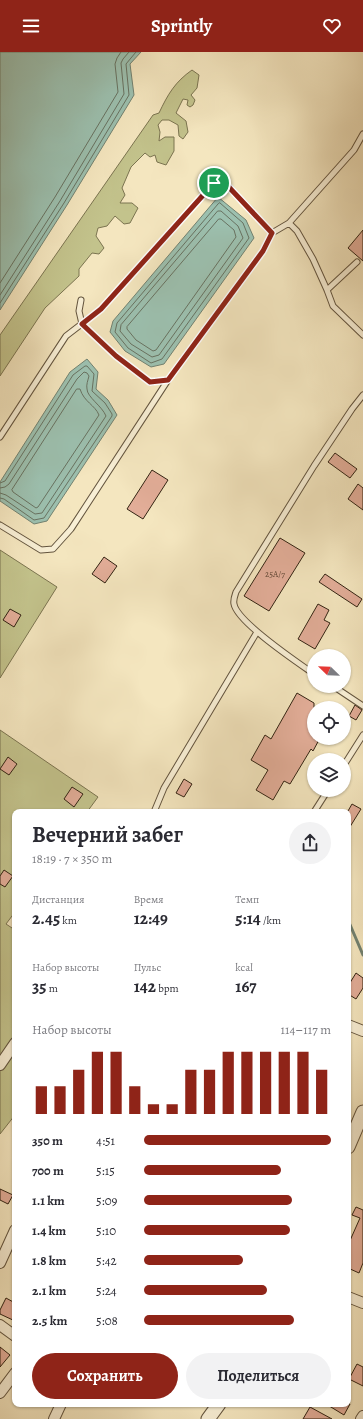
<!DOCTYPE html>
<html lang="ru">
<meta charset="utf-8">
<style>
:root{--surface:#fff;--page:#f2f2f3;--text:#2b2b33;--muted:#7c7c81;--accent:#8f2418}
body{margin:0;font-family:Alegreya,serif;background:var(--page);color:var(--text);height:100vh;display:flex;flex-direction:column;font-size:15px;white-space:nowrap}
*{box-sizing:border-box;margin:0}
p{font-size:13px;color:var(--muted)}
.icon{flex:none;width:22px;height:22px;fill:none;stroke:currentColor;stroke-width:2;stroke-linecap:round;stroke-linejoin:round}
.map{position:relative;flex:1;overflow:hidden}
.side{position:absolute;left:12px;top:757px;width:339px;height:598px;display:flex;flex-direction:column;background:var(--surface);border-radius:8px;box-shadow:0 1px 3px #0004}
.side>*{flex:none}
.needle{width:26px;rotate:293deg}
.fabs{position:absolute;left:307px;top:597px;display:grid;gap:8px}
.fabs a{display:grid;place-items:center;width:44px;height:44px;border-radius:50%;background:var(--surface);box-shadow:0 1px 3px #0004;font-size:20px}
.pin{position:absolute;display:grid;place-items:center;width:34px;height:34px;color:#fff;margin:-17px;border:2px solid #fff;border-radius:50%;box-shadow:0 1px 4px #0007}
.round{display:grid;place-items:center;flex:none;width:42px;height:42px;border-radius:21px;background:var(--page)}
.overview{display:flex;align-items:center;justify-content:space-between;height:68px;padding:0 20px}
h1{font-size:22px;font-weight:600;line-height:30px}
.stats{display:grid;grid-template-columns:repeat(3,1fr);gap:6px;height:68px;padding:4px 20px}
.stats div{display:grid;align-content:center}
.stats b{font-size:17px;font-weight:600}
.stats small{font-size:11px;font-weight:400}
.stats p{font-size:11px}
.chart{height:112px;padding:8px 20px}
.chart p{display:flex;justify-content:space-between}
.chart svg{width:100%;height:72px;margin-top:4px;stroke:var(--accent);stroke-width:6}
.primary-button{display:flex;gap:8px;margin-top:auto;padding:8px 20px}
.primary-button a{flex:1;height:46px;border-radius:24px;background:var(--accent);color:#fff;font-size:16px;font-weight:600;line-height:46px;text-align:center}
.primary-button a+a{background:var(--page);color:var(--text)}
ul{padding:0 20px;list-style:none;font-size:13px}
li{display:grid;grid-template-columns:64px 48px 1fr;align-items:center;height:30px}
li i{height:10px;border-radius:5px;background:var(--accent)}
header{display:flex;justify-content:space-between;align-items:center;height:52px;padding:0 20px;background:var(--accent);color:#fff;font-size:18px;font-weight:600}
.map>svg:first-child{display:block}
</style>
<header><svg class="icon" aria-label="menu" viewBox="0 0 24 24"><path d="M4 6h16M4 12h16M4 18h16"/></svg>Sprintly<svg class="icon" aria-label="heart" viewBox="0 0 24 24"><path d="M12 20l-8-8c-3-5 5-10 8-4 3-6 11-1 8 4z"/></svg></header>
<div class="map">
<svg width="363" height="1367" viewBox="0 0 363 1367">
<rect width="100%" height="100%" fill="#f4e6bf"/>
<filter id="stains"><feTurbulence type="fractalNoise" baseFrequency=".005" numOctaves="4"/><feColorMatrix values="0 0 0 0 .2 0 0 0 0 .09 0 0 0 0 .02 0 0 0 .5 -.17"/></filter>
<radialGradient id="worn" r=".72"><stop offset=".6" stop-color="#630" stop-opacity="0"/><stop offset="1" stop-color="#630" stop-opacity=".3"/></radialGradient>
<path fill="#c3c38c" stroke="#7b7450" d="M 192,18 L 199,23 L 197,36 L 191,43 L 195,48 L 193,53 L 190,55 L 187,53 L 188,48 L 183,47 L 176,61 L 186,69 L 188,80 L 183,87 L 179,84 L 178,73 L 169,68 L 162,68 L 158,73 L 160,80 L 159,89 L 165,85 L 174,85 L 174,99 L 166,113 L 157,110 L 155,103 L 150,105 L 145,101 L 131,115 L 122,136 L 125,143 L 120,151 L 132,151 L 138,156 L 130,171 L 124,172 L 115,164 L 107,174 L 98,176 L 96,184 L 104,196 L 99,202 L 92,201 L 79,217 L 79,224 L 45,256 L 0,324 L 0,283 L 153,63 L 159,61 C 168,42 175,30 192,18 Z
M 0,498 L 57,535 L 0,626 Z
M 0,678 L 98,745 L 87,760 L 15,760 L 15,860 L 6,872 L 15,878 L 15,1063 L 0,1082 Z"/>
<path fill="#9cc0af" stroke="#728271" d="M 0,0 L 141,0 L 130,12 L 134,43 L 67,153 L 0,258 Z
M 218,145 L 246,168 L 254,186 L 164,312 L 151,315 L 125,299 L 110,280 L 113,269 Z
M 87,307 L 98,320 L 96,337 L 108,348 L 117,363 L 47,469 L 34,472 L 0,449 L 0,430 L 70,320 Z"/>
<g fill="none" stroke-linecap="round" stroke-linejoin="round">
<path stroke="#687261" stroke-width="1" d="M 220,151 L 243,171 L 249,186 L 162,307 L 151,311 L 128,296 L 115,280 L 117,271 L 218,152 Z
M 218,159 L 221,159 L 238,174 L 243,186 L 159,303 L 152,305 L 131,292 L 120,279 L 121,273 Z
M 219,167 L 221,167 L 234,178 L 236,185 L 156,298 L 153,299 L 136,288 L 127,277 L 127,275 Z
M 0,231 L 55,145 L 118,40 L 115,12 L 117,6 L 121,0
M 0,243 L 60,149 L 124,42 L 121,11 L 123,7 L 129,0
M 0,251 L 64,151 L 129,43 L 126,12 L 136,0
M 77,337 L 80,337 C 84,350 95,353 99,363 L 38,455 L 36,456 L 13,440 L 12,438 Z
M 0,431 L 5,429 L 73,323 L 85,314 L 87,314 L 94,322 L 92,339 L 105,351 L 112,362 L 112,364 L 44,466 L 34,468 L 4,447 L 0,446
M 0,436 L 5,435 L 9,432 L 77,327 L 84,320 L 87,321 L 89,324 C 88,328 86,333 87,337 C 87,345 102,354 106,364 L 42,461 L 35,462 L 6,443 L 0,441"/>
<path stroke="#728271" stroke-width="3" d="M 89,760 L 98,760
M 348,868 L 363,903"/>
</g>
<path fill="#e2ad98" stroke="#332413" d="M 363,178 L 363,209 L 348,196 Z
M 335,401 L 357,417 L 350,426 L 328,410 Z
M 152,418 L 168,428 L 143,467 L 127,457 Z
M 358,432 L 363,436 L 363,458 L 348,447 Z
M 280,486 L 305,501 L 269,559 L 244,544 Z
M 104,505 L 117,514 L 105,531 L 92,522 Z
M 325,522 L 362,547 L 357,555 L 319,530 Z
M 318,552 L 329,558 L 324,568 L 330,571 L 315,597 L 298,587 Z
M 10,557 L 21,563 L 14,575 L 3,568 Z
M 297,641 L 314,651 L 314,686 L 320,686 L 313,699 L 311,697 L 290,732 L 284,729 L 273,748 L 256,738 L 268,718 L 251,708 L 265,683 L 271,687 Z
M 355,653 L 362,658 L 356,668 L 349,664 Z
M 8,705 L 17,712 L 9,723 L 0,717 Z
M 184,727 L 192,732 L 184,745 L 176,741 Z
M 72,735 L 83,742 L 74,755 L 64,747 Z
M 352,752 L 361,757 L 348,778 L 348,759 Z
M 4,818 L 13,824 L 5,835 L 0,832 L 0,824 Z
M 356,921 L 363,926 L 363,936 L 356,947 L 348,942 L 348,934 Z
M 0,1137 L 13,1143 L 8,1152 L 0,1148 Z
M 356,1155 L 363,1158 L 363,1211 L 359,1221 L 348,1216 L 348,1193 L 360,1166 L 352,1163 Z
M 6,1246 L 15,1251 L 15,1269 L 0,1262 L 0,1258 Z
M 0,1295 L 10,1303 L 0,1315 Z
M 357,1312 L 363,1315 L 363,1334 L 349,1327 Z
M 326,1352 L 350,1352 L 344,1363 Z
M 310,1355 L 332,1367 L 303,1367 Z"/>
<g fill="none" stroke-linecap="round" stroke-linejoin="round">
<defs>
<path id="service" d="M 289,171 L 297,179 L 313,207 L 327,238 L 333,254 L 363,283
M 327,238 L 357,210
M 81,248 L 79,259 L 82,272 L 116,304 L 150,330 L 168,328
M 0,385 L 66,284 L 101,257 L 214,131 L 225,131 L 272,181
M 0,473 L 41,498 L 53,497 L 71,477 L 168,328 L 263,199 L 272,181 L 289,171 L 354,98 L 363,82
M 314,622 C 297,610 237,570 234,552 C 233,548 235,543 236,540 L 314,414 L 352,357 L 363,343
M 333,634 L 363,654
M 344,713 L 363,683
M 154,760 L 164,736 L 257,580
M 314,760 L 328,738"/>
<path id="minor" d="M 348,973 L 363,979
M 0,1013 L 15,991
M 0,1211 L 15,1178
M 348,1245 L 363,1251
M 0,1273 L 15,1284
M 0,1341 L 15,1321
M 54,1367 L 61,1352
M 361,1367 L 363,1364"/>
<path id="tertiary" d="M 348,1095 L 363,1060
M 208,1367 L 219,1352"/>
</defs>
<use href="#service" stroke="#63543e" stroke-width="7"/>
<use href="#minor" stroke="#63543e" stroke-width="12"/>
<use href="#tertiary" stroke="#63543e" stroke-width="15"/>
<use href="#service" stroke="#f8efd5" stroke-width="5"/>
<use href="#minor" stroke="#f8efd5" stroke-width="10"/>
<use href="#tertiary" stroke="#f8efd5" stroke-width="13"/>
</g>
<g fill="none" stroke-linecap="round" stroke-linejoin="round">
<defs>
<path id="route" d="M 214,131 L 225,131 L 272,181 L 263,199 L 168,328 L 150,330 L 116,304 L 82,272 L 101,257 Z"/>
</defs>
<use href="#route" stroke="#fff" stroke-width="8"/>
<use href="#route" stroke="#8f2418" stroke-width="5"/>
</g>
<g text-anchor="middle" stroke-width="4" stroke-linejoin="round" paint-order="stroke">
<g font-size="9" fill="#5f4634">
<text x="275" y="525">25А/7</text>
</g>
</g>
<rect width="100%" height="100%" filter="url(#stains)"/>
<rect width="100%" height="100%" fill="url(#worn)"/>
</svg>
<div class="fabs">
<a><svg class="needle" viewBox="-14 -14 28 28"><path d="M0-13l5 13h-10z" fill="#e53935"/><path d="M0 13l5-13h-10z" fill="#7c7c81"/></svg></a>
<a><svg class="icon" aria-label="locate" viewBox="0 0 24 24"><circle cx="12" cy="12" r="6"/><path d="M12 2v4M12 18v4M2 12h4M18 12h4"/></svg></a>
<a><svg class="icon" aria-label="layers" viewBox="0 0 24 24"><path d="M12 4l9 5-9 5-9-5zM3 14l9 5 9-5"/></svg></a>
</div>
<div class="pin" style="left:214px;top:131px;background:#1e9e55"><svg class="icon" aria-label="arrive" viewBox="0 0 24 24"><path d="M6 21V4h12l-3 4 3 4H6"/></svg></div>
<section class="side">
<div class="overview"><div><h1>Вечерний забег</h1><p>18:19 · 7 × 350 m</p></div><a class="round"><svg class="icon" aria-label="share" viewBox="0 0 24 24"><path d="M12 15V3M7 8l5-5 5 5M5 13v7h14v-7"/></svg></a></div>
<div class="stats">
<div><p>Дистанция</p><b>2.45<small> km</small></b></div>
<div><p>Время</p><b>12:49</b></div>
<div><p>Темп</p><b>5:14<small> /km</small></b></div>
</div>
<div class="stats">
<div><p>Набор высоты</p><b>35<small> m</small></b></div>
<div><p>Пульс</p><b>142<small> bpm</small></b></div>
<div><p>kcal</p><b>167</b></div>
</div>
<div class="chart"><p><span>Набор высоты</span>114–117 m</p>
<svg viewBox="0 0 160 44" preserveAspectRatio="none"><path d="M5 44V27M15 44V27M25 44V17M35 44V6M45 44V6M55 44V27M65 44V38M75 44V38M85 44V17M95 44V17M105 44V6M115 44V6M125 44V6M135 44V6M145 44V6M155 44V17"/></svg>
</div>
<ul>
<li><b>350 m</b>4:51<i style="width:100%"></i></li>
<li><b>700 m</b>5:15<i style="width:73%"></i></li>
<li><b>1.1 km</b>5:09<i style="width:79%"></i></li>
<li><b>1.4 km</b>5:10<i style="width:78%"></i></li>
<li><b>1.8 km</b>5:42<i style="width:53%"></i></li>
<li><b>2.1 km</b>5:24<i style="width:66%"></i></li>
<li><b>2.5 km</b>5:08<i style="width:80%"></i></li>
</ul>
<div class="primary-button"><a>Сохранить</a><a>Поделиться</a></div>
</section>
</div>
